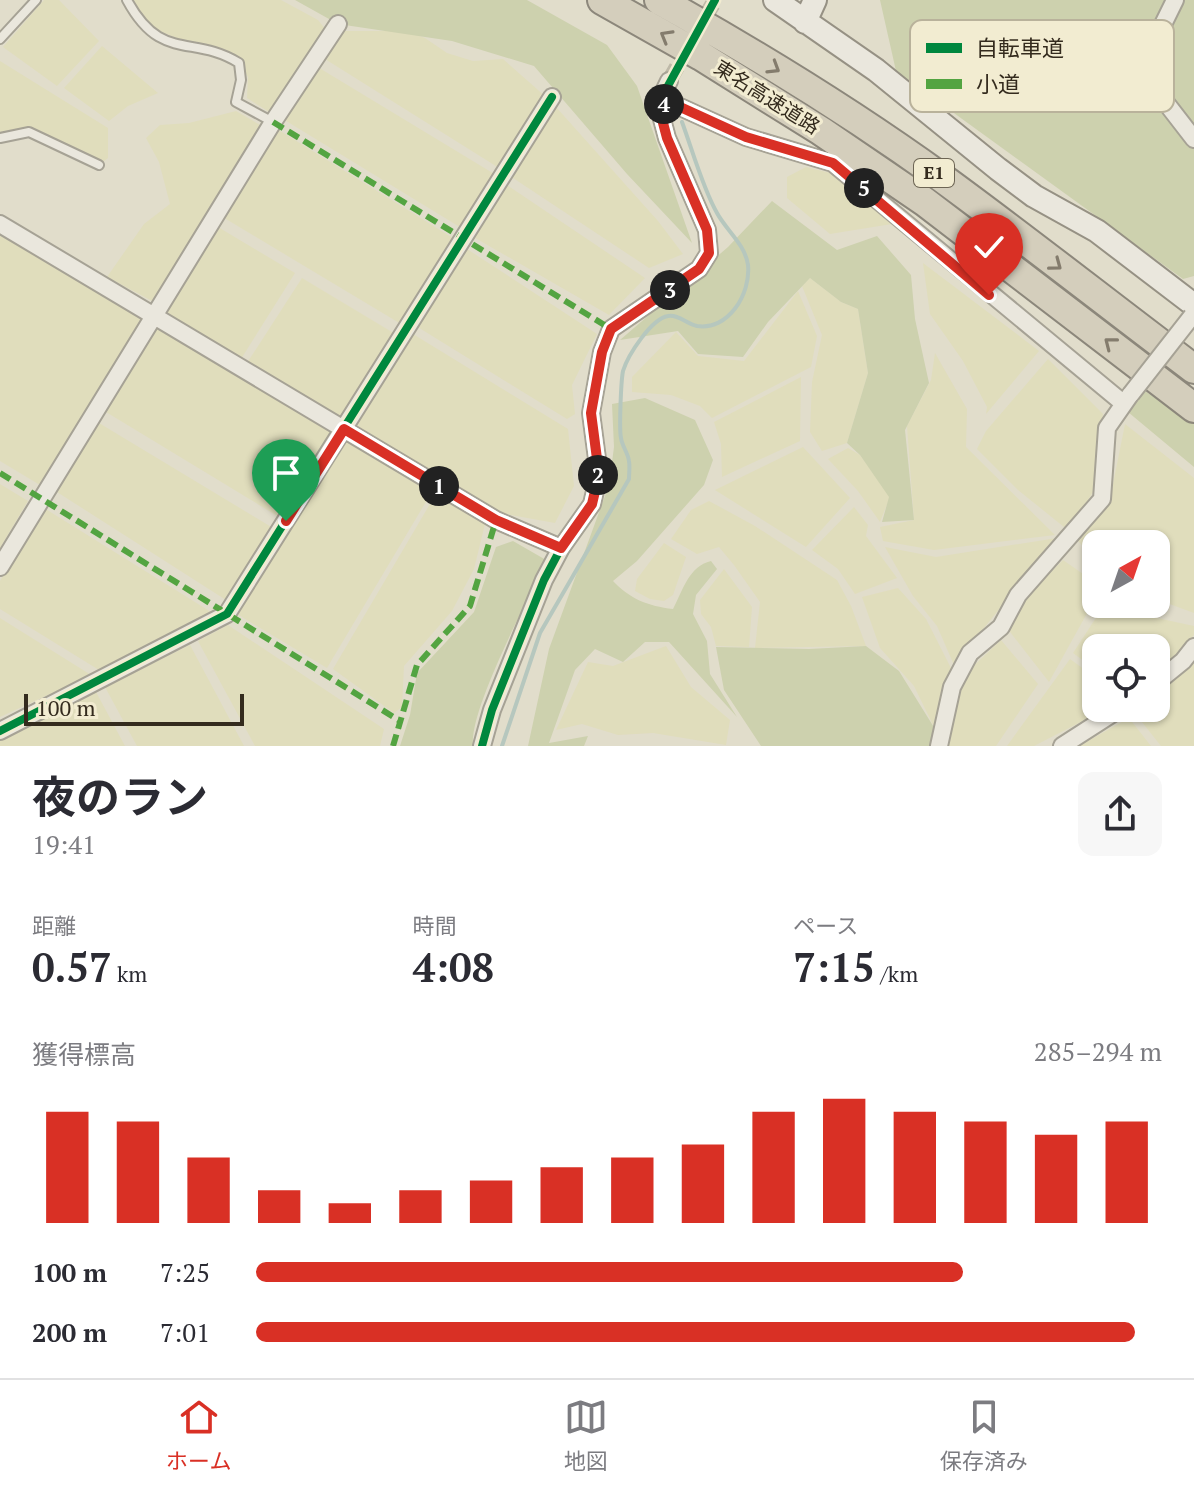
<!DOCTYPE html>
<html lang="ja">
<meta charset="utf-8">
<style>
:root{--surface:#fff;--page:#f7f7f7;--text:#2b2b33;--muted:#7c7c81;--line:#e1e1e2;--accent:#d93025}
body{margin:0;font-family:"PT Serif","Noto Sans JP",serif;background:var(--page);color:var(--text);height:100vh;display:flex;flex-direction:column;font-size:30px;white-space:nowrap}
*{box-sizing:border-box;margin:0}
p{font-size:26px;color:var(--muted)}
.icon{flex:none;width:44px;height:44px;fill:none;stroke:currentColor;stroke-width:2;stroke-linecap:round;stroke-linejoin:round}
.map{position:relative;height:746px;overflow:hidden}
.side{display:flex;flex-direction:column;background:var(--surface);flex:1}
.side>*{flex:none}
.needle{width:52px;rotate:40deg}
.buttons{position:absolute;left:1082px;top:530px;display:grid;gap:16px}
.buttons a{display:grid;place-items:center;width:88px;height:88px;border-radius:16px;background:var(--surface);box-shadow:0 2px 6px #0004;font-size:40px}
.scale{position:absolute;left:24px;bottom:20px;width:220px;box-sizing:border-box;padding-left:8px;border:4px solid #342b1e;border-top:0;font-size:22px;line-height:28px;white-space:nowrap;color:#342b1e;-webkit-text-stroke:6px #f2ecd1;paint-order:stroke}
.pin{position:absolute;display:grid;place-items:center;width:68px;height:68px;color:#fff;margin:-82px -34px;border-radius:50% 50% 50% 0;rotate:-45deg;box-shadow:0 0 8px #0007}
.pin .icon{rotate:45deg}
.km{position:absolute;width:40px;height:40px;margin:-20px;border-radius:50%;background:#222;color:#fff;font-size:22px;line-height:40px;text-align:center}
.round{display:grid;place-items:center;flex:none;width:84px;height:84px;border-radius:16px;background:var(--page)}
.headline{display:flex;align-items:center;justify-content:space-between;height:136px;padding:0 32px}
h1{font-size:44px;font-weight:700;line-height:60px}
.metrics{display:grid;grid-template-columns:repeat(3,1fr);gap:12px;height:136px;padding:8px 32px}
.metrics div{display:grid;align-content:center}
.metrics b{font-size:40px;font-weight:700}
.metrics small{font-size:22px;font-weight:400}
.metrics p{font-size:22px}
.chart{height:224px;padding:16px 32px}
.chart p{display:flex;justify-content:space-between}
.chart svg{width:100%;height:144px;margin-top:8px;stroke:var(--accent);stroke-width:6}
ul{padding:0 32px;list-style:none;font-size:26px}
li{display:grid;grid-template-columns:128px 96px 1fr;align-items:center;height:60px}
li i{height:20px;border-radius:10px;background:var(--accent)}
.menu{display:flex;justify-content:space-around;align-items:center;height:112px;border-top:2px solid var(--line);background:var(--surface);font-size:22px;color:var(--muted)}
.menu a{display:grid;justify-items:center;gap:4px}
.menu .active{color:var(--accent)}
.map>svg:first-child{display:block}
</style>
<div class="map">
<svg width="1194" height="746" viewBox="0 0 1194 746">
<rect width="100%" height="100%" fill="#e1ddcb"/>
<path fill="#e0ddbc" d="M 44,0 L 59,0 L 99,41 L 57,86 L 3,47 Z
M 134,0 L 281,0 L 318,20 L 326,30 L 271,113 L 247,98 L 248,77 L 233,53 L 187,42 L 154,29 L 138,11 Z
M 344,31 L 407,31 L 425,38 L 447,53 L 473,61 L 503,59 L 546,97 L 499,168 L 325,59 Z
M 102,46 L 158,93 L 128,106 L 109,121 L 64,88 Z
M 0,61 L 108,128 L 108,158 L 99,165 L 24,136 L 0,138 Z
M 316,66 L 496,175 L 463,229 L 283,119 Z
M 556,107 L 658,221 L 683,254 L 649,268 L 510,176 Z
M 236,111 L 262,126 L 156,303 L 107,277 L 144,224 L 170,204 L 159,162 L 146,138 L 160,125 L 189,123 Z
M 277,129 L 456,240 L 401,324 L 221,216 Z
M 806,167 L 843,176 L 898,223 L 830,234 L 787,198 L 787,177 Z
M 507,185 L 645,278 L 609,315 L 470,235 Z
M 218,227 L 295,273 L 241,359 L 164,315 Z
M 0,233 L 143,319 L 40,485 L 0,461 Z
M 464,247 L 597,334 L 572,385 L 575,414 L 567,419 L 416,326 Z
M 923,263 L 1039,351 L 986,414 L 987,407 L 963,361 L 930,314 Z
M 302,278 L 397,335 L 343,422 L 247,363 Z
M 810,278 L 841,302 L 858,309 L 868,373 L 847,443 L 822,451 L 810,432 L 812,382 L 822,335 L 802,286 Z
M 798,291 L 817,336 L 811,367 L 712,418 L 700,406 L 671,395 L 632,392 L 632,377 L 676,332 L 698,356 L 744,361 Z
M 157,326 L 331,432 L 279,517 L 106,412 Z
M 413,334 L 568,429 L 574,486 L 555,523 L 500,513 L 352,429 Z
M 935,353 L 967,409 L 966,447 L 1055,535 L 934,550 L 883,541 L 880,527 L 914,520 L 907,426 L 931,380 Z
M 1048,359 L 1103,414 L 1093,492 L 1069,531 L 1018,490 L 977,449 L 986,431 Z
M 801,377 L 800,441 L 722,477 L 721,444 L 714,422 Z
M 99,423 L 273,528 L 226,600 L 57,492 Z
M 1125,424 L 1194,478 L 1194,613 L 1156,599 L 1156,544 L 1096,544 L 1096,560 L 1078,541 L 1110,499 Z
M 348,440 L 433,490 L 327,668 L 237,614 Z
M 803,447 L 850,498 L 806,547 L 715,490 Z
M 848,448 L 860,455 L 890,497 L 880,522 L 858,491 L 828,459 Z
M 0,484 L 28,501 L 0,548 Z
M 437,492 L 485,524 L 474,569 L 452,611 L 404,666 L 402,707 L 394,713 L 333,669 Z
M 709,501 L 755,526 L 837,580 L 851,606 L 866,646 L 755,648 L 760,602 L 734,565 L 719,547 L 697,554 L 671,539 L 691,510 Z
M 854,507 L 868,525 L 866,536 L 897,578 L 855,594 L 838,569 L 812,550 Z
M 44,508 L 211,612 L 99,670 L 0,609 L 0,581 Z
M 1057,538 L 954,665 L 937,626 L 913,596 L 885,547 L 936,557 Z
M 664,543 L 686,557 L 673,595 L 664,601 L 650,599 L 635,591 L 637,579 Z
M 1063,560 L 1096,583 L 1096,597 L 1049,682 L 1007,628 L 1026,597 Z
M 724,569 L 752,607 L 749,647 L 716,646 L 711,627 L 701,614 L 700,600 Z
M 898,588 L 926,619 L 952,670 L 935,729 L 914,686 L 880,648 L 862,597 Z
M 1105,604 L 1125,604 L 1143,615 L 1194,626 L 1194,635 L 1156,676 L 1156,648 L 1096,648 L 1096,670 L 1073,653 Z
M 0,618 L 91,675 L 0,717 Z
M 228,625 L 384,729 L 380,746 L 255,746 L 198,641 Z
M 1001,640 L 1038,684 L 996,746 L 949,746 L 950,729 L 966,673 Z
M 190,645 L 244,746 L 137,746 L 105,687 Z
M 666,646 L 691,687 L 730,720 L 726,745 L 653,733 L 618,735 L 582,724 L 556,730 L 588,662 L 613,666 Z
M 1194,656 L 1194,746 L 1161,746 L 1134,712 L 1138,708 L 1156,708 L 1156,691 Z
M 1070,659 L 1096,678 L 1096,708 L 1108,708 L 1034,746 L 1007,746 Z
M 96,692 L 125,746 L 0,746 L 0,741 Z
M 1129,718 L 1151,746 L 1079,746 Z"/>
<path fill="#cdd1ae" d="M 295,0 L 527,0 L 607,45 L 637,86 L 692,243 L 627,174 L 534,66 L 452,41 L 338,24 Z
M 880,0 L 1194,0 L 1194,276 L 1183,279 L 896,71 Z
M 772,201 L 837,250 L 877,236 L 911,275 L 915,319 L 929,383 L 905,430 L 914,520 L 882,522 L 889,497 L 860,455 L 847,443 L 868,373 L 858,309 L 841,302 L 810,278 L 768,322 L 743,357 L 698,354 L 678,331 L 620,340 L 728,247 Z
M 1142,389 L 1194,424 L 1194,467 L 1128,412 Z
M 645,398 L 695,420 L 713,460 L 704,485 L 637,561 L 613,581 C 630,599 648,606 673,609 C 683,590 689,566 711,561 L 717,569 L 696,595 L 693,614 L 707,641 L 710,674 L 737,717 L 669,642 L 645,642 L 623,662 L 595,649 L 575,670 L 549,743 L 588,736 L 584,746 L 528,746 L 549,649 L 609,485 L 614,447 L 612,404 Z
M 513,541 L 546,560 C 529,599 469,709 473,746 L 400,746 L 410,715 L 417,673 L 474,612 L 496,547 Z
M 866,646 L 899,671 L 935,729 L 931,746 L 761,746 L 724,690 L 716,647 L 809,649 Z"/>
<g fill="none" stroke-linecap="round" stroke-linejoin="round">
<path stroke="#b6c7be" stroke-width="4" d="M 502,746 L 540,633 L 629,479 C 629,473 630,467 629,461 C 628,453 622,446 621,438 C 619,429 621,381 623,371 C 628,355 651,319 668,316 C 678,314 687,324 697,326 C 728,331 751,294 748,265 C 745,244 726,230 717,213 C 703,189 692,149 682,122"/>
<path stroke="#beb9a8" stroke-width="16" stroke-dasharray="16 8" stroke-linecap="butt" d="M 669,81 L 715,0"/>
<defs>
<path id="lane" d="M 127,0 C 161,63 192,34 239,63 L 241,80 L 236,102 L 273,122
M 0,39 L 36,0
M 0,138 L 29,132 L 99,165"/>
<path id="street" d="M 1175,0 L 1146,59 L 1146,77 L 1194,139
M 658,104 L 678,106 L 746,137 L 833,163 L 1123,403
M 0,224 L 496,520 L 561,548
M 0,567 L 273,122 L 338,24
M 1156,683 L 1183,661 L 1194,647
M 0,731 L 227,614 L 552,97
M 482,746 L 492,710 L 544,580 L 561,548 L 592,504 L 599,474 L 591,413 L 602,352 L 611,329 L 699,269 L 709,253 L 707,230 L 667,138 L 658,104 L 669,81
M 939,746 L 952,687 L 970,653 L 1001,627 L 1018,595 L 1102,499 L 1107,428 L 1130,395
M 1062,746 L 1121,708"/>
<path id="secondary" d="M 775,0 L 876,70 L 998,169 L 1034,196 L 1097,231 L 1194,305
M 805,22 L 815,0"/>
<path id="highway" d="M 602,0 L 701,56 L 821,131 L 925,202 L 1194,408
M 659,0 C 756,54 852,113 942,178 C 1027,240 1110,306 1194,369"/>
</defs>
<use href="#lane" stroke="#a6a295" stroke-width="12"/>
<use href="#street" stroke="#a6a295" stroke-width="20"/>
<use href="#secondary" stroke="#969184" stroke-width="26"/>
<use href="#highway" stroke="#8c877b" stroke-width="32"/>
<use href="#lane" stroke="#eae7dd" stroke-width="8"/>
<use href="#street" stroke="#eae7dd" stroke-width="16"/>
<use href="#secondary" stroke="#eae7dd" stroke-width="22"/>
<use href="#highway" stroke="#d4cebc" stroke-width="28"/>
<defs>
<path id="street-bridge" d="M 1131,394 L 1192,316"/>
</defs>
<use href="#street-bridge" stroke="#a6a295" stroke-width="20" stroke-linecap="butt"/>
<use href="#street-bridge" stroke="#eae7dd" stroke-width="16"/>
<path stroke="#53a441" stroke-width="6" stroke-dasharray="12 6" stroke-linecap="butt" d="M 273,122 L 611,329
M 0,473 L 400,721
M 393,746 L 417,665 L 470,606 L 496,520"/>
<defs>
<path id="cycleway" d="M 0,731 L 227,614 L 552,97
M 482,746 L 492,710 L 544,580 L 561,548 L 592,504 L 599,474 L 591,413 L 602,352 L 611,329 L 699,269 L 709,253 L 707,230 L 667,138 L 658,104 L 715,0"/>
</defs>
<use href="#cycleway" stroke="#f2ecd1" stroke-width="13"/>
<use href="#cycleway" stroke="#00873e" stroke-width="8"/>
</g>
<defs><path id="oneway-chevron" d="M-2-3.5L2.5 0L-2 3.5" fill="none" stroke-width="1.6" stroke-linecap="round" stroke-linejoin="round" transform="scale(2)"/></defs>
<g stroke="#847c6d">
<use href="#oneway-chevron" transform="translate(666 36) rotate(-150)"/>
<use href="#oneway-chevron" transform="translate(774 68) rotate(32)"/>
<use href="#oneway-chevron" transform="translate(1056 265) rotate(37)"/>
<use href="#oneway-chevron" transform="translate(1110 343) rotate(-142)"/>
</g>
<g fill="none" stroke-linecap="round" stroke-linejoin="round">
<defs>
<path id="route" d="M 286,521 L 344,429 L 496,520 L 561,548 L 592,504 L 599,474 L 591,413 L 602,352 L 611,329 L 699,269 L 709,253 L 707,230 L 667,138 L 658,104 L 678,106 L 746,137 L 833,163 L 989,295"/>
</defs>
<use href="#route" stroke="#fff" stroke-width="16"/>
<use href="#route" stroke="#d93025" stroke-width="10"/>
</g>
<g text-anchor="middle" stroke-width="6" stroke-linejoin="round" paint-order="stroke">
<rect fill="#f2ecd1" stroke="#6d6554" stroke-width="2" x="914" y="159" width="40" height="28" rx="6"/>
<g font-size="18" font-weight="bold" fill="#342b1e">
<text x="934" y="179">E1</text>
</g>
<g font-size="20" fill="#342b1e" stroke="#f2ecd1">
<text transform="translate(767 97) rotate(32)" y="7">東名高速道路</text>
</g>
</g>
<rect x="910" y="20" width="264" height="92" rx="12" fill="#f2ecd1" stroke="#b9b29b" stroke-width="2"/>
<rect x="926" y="43" width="36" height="10" fill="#00873e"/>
<rect x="926" y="79" width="36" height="10" fill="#53a441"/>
<g font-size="22" fill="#342b1e">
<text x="976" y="56">自転車道</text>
<text x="976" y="92">小道</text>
</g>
</svg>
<div class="buttons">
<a><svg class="needle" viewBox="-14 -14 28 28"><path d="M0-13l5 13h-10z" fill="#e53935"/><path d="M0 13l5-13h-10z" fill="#7c7c81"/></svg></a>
<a><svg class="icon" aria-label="locate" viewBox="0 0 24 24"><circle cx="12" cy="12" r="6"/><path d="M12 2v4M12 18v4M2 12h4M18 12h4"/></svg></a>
</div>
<div class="scale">100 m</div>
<div class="pin" style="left:286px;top:521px;background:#1e9e55"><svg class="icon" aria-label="arrive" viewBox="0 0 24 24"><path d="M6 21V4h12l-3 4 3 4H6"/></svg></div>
<div class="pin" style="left:989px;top:295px;background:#d93025"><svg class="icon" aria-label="check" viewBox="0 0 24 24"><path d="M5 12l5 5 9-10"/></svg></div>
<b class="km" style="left:439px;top:486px">1</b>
<b class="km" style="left:598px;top:475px">2</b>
<b class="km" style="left:670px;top:290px">3</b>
<b class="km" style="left:664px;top:104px">4</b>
<b class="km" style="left:864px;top:188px">5</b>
</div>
<section class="side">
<div class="headline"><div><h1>夜のラン</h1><p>19:41</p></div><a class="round"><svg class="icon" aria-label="share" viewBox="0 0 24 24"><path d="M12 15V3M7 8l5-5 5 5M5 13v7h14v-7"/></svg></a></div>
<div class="metrics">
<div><p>距離</p><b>0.57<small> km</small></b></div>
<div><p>時間</p><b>4:08</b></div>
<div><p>ペース</p><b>7:15<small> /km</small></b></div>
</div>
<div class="chart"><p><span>獲得標高</span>285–294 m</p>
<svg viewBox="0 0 160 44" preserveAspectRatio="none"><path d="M5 44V10M15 44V13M25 44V24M35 44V34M45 44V38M55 44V34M65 44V31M75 44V27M85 44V24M95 44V20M105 44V10M115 44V6M125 44V10M135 44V13M145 44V17M155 44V13"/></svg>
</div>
<ul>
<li><b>100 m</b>7:25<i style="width:78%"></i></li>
<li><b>200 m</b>7:01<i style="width:97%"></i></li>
</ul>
</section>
<nav class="menu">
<a class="active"><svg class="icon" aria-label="home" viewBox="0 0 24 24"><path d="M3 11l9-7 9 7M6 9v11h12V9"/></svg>ホーム</a>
<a><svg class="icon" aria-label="map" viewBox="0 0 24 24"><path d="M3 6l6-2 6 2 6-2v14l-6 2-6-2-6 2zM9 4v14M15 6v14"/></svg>地図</a>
<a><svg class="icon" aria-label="saved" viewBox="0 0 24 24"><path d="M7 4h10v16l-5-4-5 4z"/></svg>保存済み</a>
</nav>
